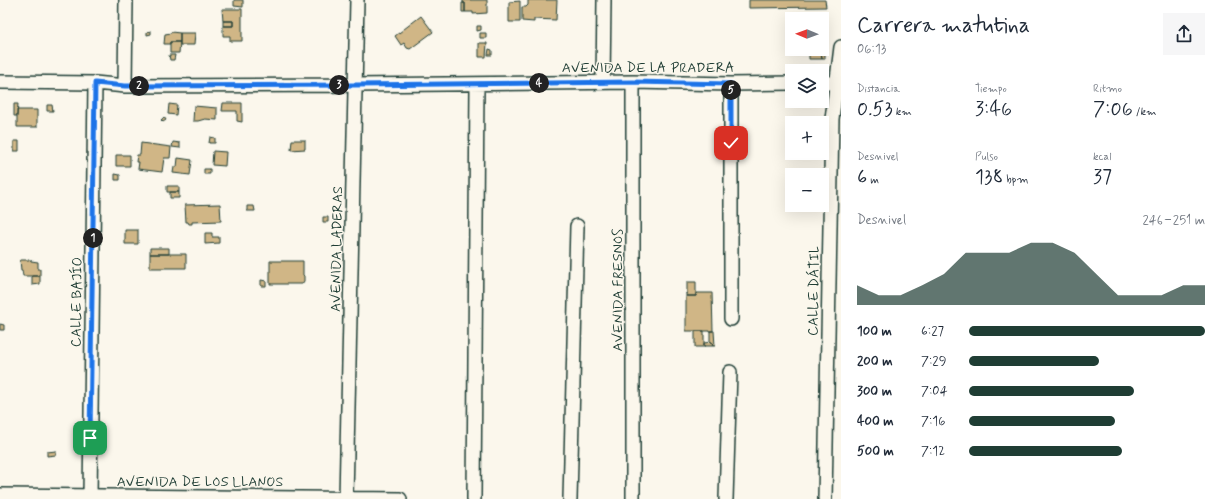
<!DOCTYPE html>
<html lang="es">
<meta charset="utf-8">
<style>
:root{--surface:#fff;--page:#f6f6f7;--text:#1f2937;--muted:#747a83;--accent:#1f3d34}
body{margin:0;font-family:Mynerve,sans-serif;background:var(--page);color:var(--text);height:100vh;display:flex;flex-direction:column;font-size:15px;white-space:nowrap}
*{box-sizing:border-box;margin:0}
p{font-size:13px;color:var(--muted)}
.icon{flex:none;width:22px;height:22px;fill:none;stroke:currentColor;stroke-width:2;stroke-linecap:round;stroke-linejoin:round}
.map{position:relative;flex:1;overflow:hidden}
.sheet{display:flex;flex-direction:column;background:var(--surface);width:380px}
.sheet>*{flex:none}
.needle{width:26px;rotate:271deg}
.controls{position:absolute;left:785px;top:12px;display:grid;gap:8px}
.controls a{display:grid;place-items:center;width:44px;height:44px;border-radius:0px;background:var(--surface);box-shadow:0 4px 16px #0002;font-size:20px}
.pin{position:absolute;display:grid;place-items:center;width:34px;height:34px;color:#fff;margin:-17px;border-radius:8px;box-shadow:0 2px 6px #0006}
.km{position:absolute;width:20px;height:20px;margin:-10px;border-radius:50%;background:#222;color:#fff;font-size:11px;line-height:20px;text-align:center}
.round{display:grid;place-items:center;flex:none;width:42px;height:42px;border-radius:0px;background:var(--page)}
.overview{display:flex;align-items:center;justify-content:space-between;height:68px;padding:0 16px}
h1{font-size:22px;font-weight:600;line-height:30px}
.metrics{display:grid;grid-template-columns:repeat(3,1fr);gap:6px;height:68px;padding:4px 16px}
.metrics div{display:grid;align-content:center}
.metrics b{font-size:20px;font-weight:600}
.metrics small{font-size:11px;font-weight:400}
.metrics p{font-size:11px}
.chart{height:112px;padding:8px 16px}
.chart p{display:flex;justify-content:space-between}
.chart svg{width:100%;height:72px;margin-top:4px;fill:var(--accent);opacity:.7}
ul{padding:0 16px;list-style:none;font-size:13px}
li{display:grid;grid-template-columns:64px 48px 1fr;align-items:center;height:30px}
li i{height:10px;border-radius:5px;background:var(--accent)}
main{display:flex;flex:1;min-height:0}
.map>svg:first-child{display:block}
</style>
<main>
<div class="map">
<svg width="841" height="499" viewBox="0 0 841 499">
<rect width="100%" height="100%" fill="#fbf7ec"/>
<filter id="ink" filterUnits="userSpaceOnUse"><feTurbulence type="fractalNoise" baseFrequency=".025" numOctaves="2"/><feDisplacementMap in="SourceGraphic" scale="8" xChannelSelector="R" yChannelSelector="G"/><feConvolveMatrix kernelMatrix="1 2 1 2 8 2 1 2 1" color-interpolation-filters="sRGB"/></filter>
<g filter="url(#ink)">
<path fill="#d0b686" stroke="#1f3d34" d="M 234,0 L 243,0 L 243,7 L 234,6 Z
M 463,0 L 487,0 L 487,13 L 473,14 L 473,12 L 465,12 L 465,3 L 463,3 Z
M 528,0 L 557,0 L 556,20 L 534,19 L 534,22 L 522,21 L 522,7 L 526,7 L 528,5 Z
M 749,0 L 825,0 L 826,7 L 749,8 Z
M 520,1 L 520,22 L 509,22 L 509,2 Z
M 462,3 L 465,3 L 465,12 L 462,12 Z
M 222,9 L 242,9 L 242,41 L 230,41 L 230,36 L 223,36 L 223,26 L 233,26 L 233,21 L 223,21 Z
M 421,16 L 433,32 L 410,49 L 407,48 L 404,43 L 401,45 L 395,36 Z
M 223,21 L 233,21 L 233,26 L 223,26 Z
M 477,26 L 481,26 L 481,30 L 477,31 Z
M 151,31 L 151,34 L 147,35 L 147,32 Z
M 171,32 L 180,33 L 180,42 L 170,42 L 170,44 L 164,44 L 165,34 L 171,33 Z
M 180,33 L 195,33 L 194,45 L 180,45 Z
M 480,33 L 486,33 L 486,38 L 480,38 Z
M 170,42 L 180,42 L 179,53 L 170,53 Z
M 479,43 L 487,43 L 486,57 L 479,57 Z
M 489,49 L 492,50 L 492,55 L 488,55 Z
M 825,51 L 825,53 L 821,53 L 822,59 L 809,59 L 809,52 Z
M 821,53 L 825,53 L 825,59 L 822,59 Z
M 169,55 L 175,55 L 174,60 L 170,60 Z
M 223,103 L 242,103 L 242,122 L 237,121 L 237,111 L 222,111 Z
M 14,104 L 18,104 L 17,116 L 14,116 Z
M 169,104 L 177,105 L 176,115 L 168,114 Z
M 47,105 L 52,105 L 53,111 L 47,111 Z
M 194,106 L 217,108 L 217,120 L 205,119 L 198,121 L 193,121 Z
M 17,110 L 37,110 L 37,127 L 17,127 Z
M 164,117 L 166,120 L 163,122 L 161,120 Z
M 210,137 L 215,138 L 215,143 L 209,143 Z
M 292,140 L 305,140 L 305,149 L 291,150 Z
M 14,141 L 19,141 L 19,151 L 14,151 Z
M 173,142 L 180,143 L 180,148 L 172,147 Z
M 141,143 L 171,147 L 170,158 L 164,158 L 162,172 L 138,169 L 139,162 L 136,162 L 137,155 L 140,155 Z
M 213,151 L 226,152 L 225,166 L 212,165 Z
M 116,155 L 130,155 L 130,166 L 116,166 Z
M 178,158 L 192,160 L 190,175 L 173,173 L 174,167 L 177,167 Z
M 204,169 L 210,169 L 210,174 L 204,174 Z
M 115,174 L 120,175 L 120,180 L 115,180 Z
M 167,186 L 179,186 L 179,192 L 167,192 Z
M 170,192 L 179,192 L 179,198 L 170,198 Z
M 220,204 L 221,221 L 192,222 L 192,224 L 189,224 L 188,222 L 186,222 L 185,205 Z
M 247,206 L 254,206 L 255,211 L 247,211 Z
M 323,217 L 328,217 L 328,222 L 323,222 Z
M 125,230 L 138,230 L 138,244 L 125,244 Z
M 205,233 L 212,233 L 212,237 L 219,237 L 219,243 L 205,244 Z
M 150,248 L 169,248 L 169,254 L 150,254 Z
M 150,254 L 186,254 L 186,268 L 150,268 Z
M 20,260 L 31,260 L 31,261 L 38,262 L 38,269 L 40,269 L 40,276 L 23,276 L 22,270 L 21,270 Z
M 270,261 L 303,261 L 303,275 L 304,276 L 304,281 L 302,284 L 270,284 Z
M 32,276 L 40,276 L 40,284 L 32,285 Z
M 261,280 L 266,281 L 266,286 L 261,286 Z
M 687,282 L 696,282 L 696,296 L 687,296 Z
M 686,293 L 687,296 L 696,296 L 696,293 L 712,293 L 713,331 L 686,331 Z
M 0,324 L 4,325 L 4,330 L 0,330 Z
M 695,331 L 704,331 L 704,347 L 695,347 Z
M 710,331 L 714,331 L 715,346 L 713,346 L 712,342 L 710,342 Z
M 712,342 L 713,346 L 704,346 L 704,343 Z
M 56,451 L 56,455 L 47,456 L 47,452 Z"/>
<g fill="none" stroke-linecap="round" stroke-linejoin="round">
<defs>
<path id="street" d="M 0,82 L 95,83 L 125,86 L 355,85 L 633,82 L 731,84 L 792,83
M 603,82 L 604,0
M 633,82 L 633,499
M 822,83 L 841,83
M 125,86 L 126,0
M 731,319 L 731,84
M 0,495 L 400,499
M 90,497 L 95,83
M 346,498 L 357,0
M 474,499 L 477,84
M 570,499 L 577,226
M 726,499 L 730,372
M 825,499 L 832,119 L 841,47"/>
</defs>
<use href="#street" stroke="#1f3d34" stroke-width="16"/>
<use href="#street" stroke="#fbf7ec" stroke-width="13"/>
</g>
</g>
<g fill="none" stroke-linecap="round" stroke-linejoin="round" filter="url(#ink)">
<defs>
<path id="route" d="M 90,438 L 95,83 L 125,86 L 355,85 L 633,82 L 731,84 L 731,143"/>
</defs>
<use href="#route" stroke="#fff" stroke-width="8"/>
<use href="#route" stroke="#1a73e8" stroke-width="5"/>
</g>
<g text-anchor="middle" stroke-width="3" stroke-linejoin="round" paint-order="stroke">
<g font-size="14" fill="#1f3d34" stroke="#fbf7ec">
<text x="648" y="72">AVENIDA DE LA PRADERA</text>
<text transform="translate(336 249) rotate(-89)" y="5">AVENIDA LADERAS</text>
<text transform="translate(617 290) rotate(-90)" y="5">AVENIDA FRESNOS</text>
<text transform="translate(813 291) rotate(-89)" y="5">CALLE DÁTIL</text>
<text transform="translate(76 302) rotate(-89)" y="5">CALLE BAJÍO</text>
<text x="200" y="486">AVENIDA DE LOS LLANOS</text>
</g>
</g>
</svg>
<div class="controls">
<a><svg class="needle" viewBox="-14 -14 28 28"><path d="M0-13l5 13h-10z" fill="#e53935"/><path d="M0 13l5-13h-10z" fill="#747a83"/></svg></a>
<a><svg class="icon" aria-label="layers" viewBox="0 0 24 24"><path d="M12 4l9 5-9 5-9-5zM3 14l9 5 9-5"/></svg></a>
<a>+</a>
<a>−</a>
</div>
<div class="pin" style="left:90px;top:438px;background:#1e9e55"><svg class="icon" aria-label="arrive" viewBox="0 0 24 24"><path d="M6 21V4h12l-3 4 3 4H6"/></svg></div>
<div class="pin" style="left:731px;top:143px;background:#d93025"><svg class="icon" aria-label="check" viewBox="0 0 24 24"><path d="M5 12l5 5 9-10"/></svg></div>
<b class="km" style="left:93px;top:238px">1</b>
<b class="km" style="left:139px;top:86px">2</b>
<b class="km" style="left:339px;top:85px">3</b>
<b class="km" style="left:539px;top:83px">4</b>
<b class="km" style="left:731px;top:90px">5</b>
</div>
<section class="sheet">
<div class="overview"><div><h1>Carrera matutina</h1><p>06:13</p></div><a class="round"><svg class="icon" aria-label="share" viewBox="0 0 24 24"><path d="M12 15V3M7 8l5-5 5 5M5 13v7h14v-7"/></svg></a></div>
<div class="metrics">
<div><p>Distancia</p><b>0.53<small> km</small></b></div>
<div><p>Tiempo</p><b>3:46</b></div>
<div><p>Ritmo</p><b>7:06<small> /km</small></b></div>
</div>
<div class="metrics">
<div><p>Desnivel</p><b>6<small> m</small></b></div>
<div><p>Pulso</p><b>138<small> bpm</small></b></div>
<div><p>kcal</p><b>37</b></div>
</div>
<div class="chart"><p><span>Desnivel</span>246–251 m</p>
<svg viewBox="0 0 160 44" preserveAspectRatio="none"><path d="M0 44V32L10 38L20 38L30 32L40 25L50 12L60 12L70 12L80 6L90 6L100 12L110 25L120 38L130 38L140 38L150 32L160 32V44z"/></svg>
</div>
<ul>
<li><b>100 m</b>6:27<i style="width:100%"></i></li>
<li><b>200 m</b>7:29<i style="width:55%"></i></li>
<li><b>300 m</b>7:04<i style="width:70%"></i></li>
<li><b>400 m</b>7:16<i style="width:62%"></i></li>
<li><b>500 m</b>7:12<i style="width:65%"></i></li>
</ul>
</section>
</main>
